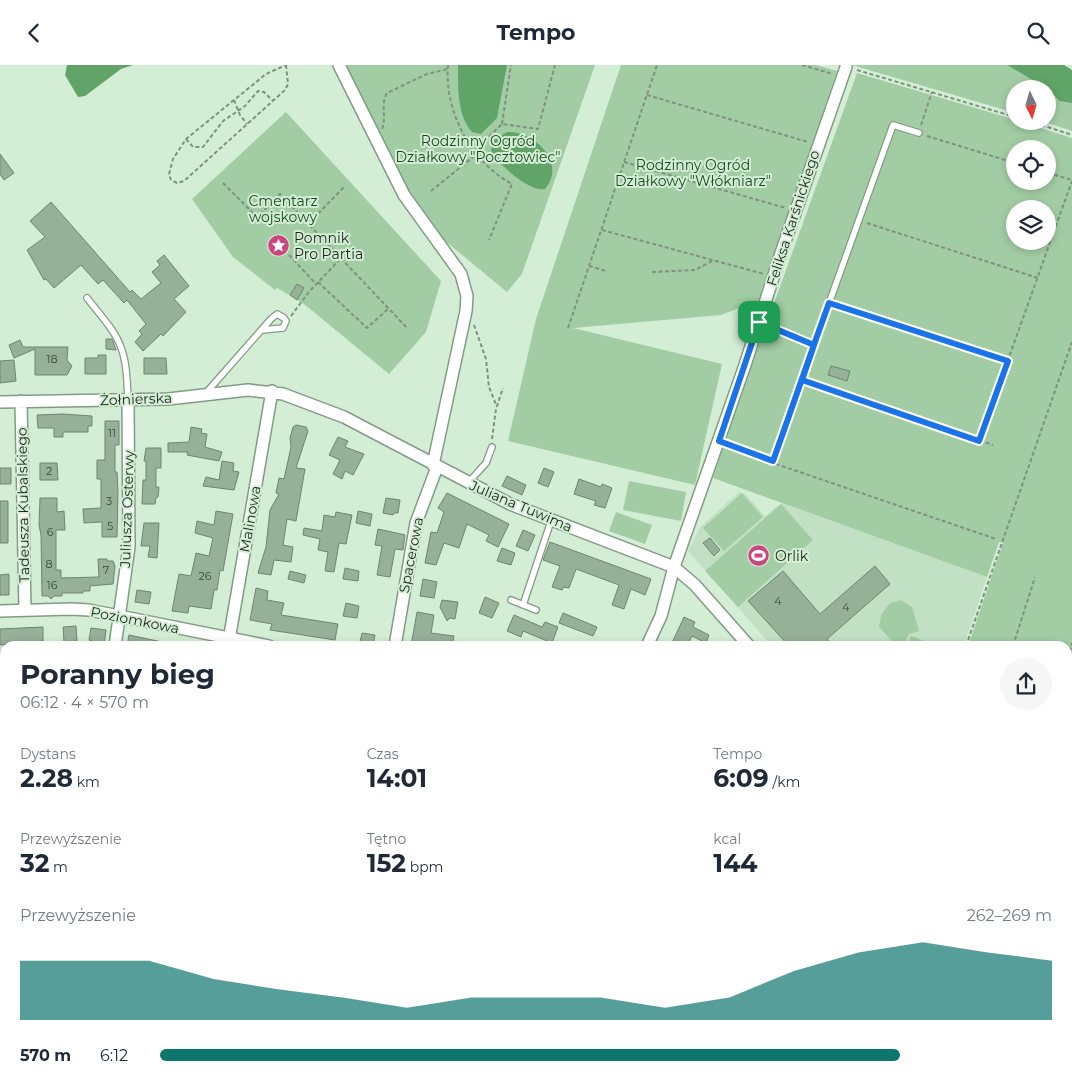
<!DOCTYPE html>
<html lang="pl">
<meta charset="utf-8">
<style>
:root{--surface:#fff;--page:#f6f6f7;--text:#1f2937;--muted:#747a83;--accent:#0f766e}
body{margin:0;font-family:Montserrat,sans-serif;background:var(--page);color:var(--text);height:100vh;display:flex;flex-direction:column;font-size:19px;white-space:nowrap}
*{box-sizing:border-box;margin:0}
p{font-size:16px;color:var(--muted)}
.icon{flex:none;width:28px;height:28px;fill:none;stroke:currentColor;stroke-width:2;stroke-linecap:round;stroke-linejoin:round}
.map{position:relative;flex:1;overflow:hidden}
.sheet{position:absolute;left:0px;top:576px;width:1072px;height:444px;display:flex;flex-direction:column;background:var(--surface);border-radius:15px 15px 0 0;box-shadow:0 2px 8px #0003}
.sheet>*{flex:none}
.needle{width:32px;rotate:175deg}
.buttons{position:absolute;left:1006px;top:15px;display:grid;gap:10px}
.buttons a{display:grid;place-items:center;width:50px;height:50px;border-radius:50%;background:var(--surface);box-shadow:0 2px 8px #0003;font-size:25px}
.pin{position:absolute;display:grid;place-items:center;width:42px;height:42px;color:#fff;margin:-21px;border-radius:10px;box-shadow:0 2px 8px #0006}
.round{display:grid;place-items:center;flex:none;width:52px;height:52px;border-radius:26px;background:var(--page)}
.overview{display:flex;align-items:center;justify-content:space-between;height:85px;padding:0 20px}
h1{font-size:28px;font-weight:700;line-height:38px}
.metrics{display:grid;grid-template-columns:repeat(3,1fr);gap:8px;height:85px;padding:5px 20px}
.metrics div{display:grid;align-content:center}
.metrics b{font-size:25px;font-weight:700}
.metrics small{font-size:14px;font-weight:400}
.metrics p{font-size:14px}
.chart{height:140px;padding:10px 20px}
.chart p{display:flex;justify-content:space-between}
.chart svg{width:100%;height:90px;margin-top:5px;fill:var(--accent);opacity:.7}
ul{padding:0 20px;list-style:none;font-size:16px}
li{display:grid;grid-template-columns:80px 60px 1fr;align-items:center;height:38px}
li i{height:12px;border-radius:6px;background:var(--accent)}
header{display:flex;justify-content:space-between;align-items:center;height:65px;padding:0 20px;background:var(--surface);font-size:22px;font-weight:700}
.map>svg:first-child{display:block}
</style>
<header><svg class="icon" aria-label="back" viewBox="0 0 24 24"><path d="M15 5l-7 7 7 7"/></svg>Tempo<svg class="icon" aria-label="search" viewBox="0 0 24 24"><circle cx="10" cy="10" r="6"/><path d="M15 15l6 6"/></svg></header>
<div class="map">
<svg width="1072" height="1019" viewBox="0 0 1072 1019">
<rect width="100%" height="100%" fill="#d4eed5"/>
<path fill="#c2e1c4" d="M 739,427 L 746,430 L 765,451 L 781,438 L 987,512 L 964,581 L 939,581 L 911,571 L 906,581 L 772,581 L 688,486 L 700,462 Z
M 1068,789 L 1072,791 L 1072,1019 L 933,1019 L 934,1015 L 1068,1015 Z"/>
<path fill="#a2cda4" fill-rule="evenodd" d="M 345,0 L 595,0 L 522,209 L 507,227 L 438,170 L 419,146 L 400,114 L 380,67 Z
M 621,0 L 816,0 L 837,6 L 758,236 L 721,250 L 573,263 L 722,299 L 695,420 L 508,376 L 536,254 Z
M 852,0 L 1007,0 L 1032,14 L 1045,24 L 1015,24 L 1015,48 Z
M 857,8 L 1006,52 L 1072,73 L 1072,791 L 1068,789 L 1068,581 L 968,581 L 1003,478 L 999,477 L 987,512 L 713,413 L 733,352 ZM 1015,84 L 1048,84 L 1048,116 L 1015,116 ZM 1015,144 L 1048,144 L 1048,176 L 1015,176 Z
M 1048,26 L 1059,36 L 1072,38 L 1072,66 L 1042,56 L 1048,56 Z
M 286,47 L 441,216 L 426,267 L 389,309 L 304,239 L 277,223 L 275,225 L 233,192 L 192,134 Z
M 629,416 L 686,427 L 681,456 L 623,445 Z
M 742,428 L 763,452 L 724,486 L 703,463 Z
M 781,439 L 813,475 L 738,542 L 705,506 Z
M 616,447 L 652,460 L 645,479 L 609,466 Z
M 901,535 L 912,542 L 919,566 L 909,569 L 903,581 L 884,581 L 891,575 L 879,562 L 881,550 L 890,538 Z
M 911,571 L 939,581 L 906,581 Z"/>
<path fill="#60a467" d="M 67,0 L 133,0 L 121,4 L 85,31 L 78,32 L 65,10 Z
M 458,0 L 507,0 L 497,53 L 481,69 L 472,67 C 457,50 458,22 458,0 Z
M 1007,0 L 1064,0 L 1072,5 L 1072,38 L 1059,36 L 1048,24 Z
M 507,67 C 535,66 567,98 545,124 C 531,128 496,98 491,85 L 494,75 Z"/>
<path fill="#97b098" stroke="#6e856f" d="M 0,89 L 14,108 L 4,115 L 0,109 Z
M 51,137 L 130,227 L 132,225 L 141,234 L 161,218 L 152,207 L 160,200 L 157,196 L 164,190 L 189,221 L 174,234 L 186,247 L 163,271 L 161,269 L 143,286 L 135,277 L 142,269 L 139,266 L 146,259 L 127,235 L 124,238 L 103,215 L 98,219 L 81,200 L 54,223 L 46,214 L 44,215 L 27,185 L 45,172 L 30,156 Z
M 297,219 L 304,223 L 297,235 L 290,230 Z
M 106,274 L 112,274 L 116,285 L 106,284 Z
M 20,275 L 23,282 L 68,282 L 67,295 L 72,301 L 67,310 L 35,310 L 35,284 L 14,293 L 9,280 Z
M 98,290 L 106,290 L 106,309 L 85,309 L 85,293 L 98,293 Z
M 144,293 L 166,293 L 167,309 L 144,309 Z
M 14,295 L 16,316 L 0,318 L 0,296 Z
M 831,301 L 850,306 L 847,316 L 828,310 Z
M 63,349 L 92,351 L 92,361 L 88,361 L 88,367 L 63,367 L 63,372 L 54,372 L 54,363 L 38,363 L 37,350 Z
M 105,356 L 119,356 L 119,380 L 115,380 L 115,407 L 117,407 L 118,427 L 117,472 L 102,472 L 102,457 L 84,458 L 83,444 L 101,443 L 101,414 L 97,414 L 97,395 L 105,395 Z
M 296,360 L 306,362 L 308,366 L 296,403 L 305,404 L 296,456 L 287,454 L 283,480 L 293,482 L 291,497 L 274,495 L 271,510 L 258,508 L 266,482 L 270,445 L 279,429 L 276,428 L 279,413 L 284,414 L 291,382 L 290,373 L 293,362 Z
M 191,362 L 202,364 L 201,368 L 207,369 L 205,382 L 222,387 L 219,396 L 187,390 L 188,387 L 168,387 L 168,378 L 189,377 Z
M 338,372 L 348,376 L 345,382 L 364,389 L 353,410 L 345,406 L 342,414 L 333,409 L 340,395 L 329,390 Z
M 146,383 L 161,383 L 161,403 L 156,403 L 156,422 L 159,422 L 158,432 L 156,433 L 155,439 L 142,439 L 143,415 L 146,415 L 146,396 L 144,396 Z
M 222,396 L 234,398 L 233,406 L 239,407 L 234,425 L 203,421 L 206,412 L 219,415 Z
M 40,398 L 57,398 L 58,415 L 40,415 Z
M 0,403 L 11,403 L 11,419 L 0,419 Z
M 544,403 L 554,407 L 548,422 L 538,418 Z
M 507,411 L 526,420 L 522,430 L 502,421 Z
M 579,414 L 601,422 L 602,419 L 612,423 L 605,443 L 594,440 L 596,436 L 574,429 Z
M 447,428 L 509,459 L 498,482 L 486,476 L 489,470 L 467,459 L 459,483 L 444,478 L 436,500 L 425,498 L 431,467 L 437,468 L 444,447 L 438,443 Z
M 40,433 L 57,433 L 57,447 L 64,446 L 65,465 L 56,465 L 56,505 L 61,505 L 61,513 L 99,512 L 98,494 L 107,494 L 107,496 L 113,496 L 115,501 L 113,519 L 90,521 L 90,526 L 83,526 L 83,528 L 62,528 L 62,531 L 54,531 L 51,534 L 48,531 L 42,531 L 41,470 L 39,460 Z
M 386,433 L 400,435 L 398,448 L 394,448 L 393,450 L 383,448 Z
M 0,436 L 8,436 L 8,478 L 0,478 Z
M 216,446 L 233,449 L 223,506 L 220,505 L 217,525 L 214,525 L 211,544 L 189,541 L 188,548 L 172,546 L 179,509 L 191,511 L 196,488 L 209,491 L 213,473 L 195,468 L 197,456 L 214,460 Z
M 358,446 L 372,449 L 370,461 L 356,458 Z
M 336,447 L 352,450 L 346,479 L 339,478 L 334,507 L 325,506 L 328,487 L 318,485 L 320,474 L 303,470 L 304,463 L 322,466 L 324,450 L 335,452 Z
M 144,458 L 159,458 L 157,493 L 148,492 L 150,481 L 141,481 Z
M 378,464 L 405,470 L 403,485 L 395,484 L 390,512 L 377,510 L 382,481 L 375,480 Z
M 523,465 L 535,470 L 528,486 L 516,481 Z
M 710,473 L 720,485 L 714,491 L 703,478 Z
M 550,477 L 651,514 L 645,530 L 631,524 L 624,544 L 612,540 L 619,520 L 576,504 L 569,523 L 564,522 L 562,525 L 552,522 L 560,501 L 543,495 Z
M 502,483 L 515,488 L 511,500 L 497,496 Z
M 875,501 L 890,519 L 827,574 L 833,581 L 805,581 L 800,576 L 794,581 L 789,581 L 748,536 L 783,506 L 820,549 Z
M 345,503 L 359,506 L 358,516 L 343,514 Z
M 290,506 L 306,510 L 304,518 L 288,514 Z
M 9,509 L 9,530 L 0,530 L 0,510 Z
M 423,514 L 437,517 L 434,533 L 420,531 Z
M 256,523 L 268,526 L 267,535 L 284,538 L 281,550 L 338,559 L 335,575 L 270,565 L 272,559 L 250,555 Z
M 137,525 L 151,527 L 149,539 L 135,537 Z
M 485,532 L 499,538 L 492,553 L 479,548 Z
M 442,535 L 458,537 L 455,554 L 450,553 L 447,556 L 440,542 Z
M 346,538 L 359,541 L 357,553 L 343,551 Z
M 417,547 L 434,550 L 431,568 L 454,571 L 452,581 L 427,579 L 426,581 L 411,581 Z
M 563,548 L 597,562 L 593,571 L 559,558 Z
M 514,550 L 542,562 L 545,557 L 558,562 L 552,578 L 523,566 L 521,572 L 507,566 Z
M 684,552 L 695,557 L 693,561 L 695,563 L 709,570 L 706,578 L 692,571 L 687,581 L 672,578 Z
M 76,561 L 77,576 L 64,577 L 63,562 Z
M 43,562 L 43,576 L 0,580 L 0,564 Z
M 91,563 L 106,565 L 104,580 L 89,575 Z
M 362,568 L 375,570 L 373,581 L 359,581 Z
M 129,570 L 162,577 L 162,581 L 127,581 Z"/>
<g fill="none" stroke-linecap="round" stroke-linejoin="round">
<defs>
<path id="lane" d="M 87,233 C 122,276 126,280 128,335
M 829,238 L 870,251
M 759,257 L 814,280 L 893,60 L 919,68
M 205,329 L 271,254 L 277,249 L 284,253 L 286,256 L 283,263 L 262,265
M 468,418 L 486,398 L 492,382
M 511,535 L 536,545
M 523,540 L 551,456
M 1068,900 L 1072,904
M 865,1015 L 866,1015
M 914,1019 L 916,1015"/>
<path id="street" d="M 339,0 L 404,130 L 461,209 L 467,231 L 466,246 L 433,400
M 21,336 L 25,545
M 0,337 L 168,334 L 248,325 L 283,329 L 344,352 L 510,439 L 674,502 L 695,520 L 749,581
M 0,546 L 71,544 L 89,545 L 269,581
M 115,581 L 129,482 L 128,335
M 228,581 L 272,326
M 395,581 L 416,458 L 437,402
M 647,581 L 661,551 L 674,502 L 745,300 L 781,188 L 846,2
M 1068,731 L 1072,732
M 0,946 L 5,945
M 405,1015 L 424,1019
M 155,1019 L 155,1015
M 469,1019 L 472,1015
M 771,1019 L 774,1015"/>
<path id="primary" d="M 0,766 L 5,780
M 21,1015 L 21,1019"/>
</defs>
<use href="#lane" stroke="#839b84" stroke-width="8"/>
<use href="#street" stroke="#839b84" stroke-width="14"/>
<use href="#primary" stroke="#518255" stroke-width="20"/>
<path stroke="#7f917f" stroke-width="2" stroke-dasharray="4 2.5" stroke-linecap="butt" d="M 286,0 L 288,19 L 285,25 L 184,116 L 177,118 L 171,115 L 169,109 L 173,94 L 186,74 L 266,9 Z
M 448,0 C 444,46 471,97 512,119 L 489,175
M 802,0 L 833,9
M 857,5 L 1015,52
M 647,30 L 808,77
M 234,35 L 240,50 L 247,59
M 1029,56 L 1072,70
M 502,59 L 511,0
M 921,60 L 932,27
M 382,64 C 387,52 380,40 387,28 L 427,9 L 448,4
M 927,71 L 1015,98
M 186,74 L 193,82 L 203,82 L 223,56 L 245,41 L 258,26 L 264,27 L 273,36
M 475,85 L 502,59 L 538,64 L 555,0
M 624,97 L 786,143
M 1048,108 L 1072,115
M 223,118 L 257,152 L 280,129 L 408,264
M 431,126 L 478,88
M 309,158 L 344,122
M 867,158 L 1038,213
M 602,165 L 764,209
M 289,190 L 316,219
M 589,201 L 606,206
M 652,207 L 695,205 L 712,196
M 318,217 L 367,263 L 389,243
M 291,251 L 308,228 L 341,193
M 877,253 L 1008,296
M 474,260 L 486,294 L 489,322 L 497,342
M 568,263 L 657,0
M 801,315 L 993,380
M 492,374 L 496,344 L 503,323
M 979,376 L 1072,116
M 728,379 L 773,396 L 776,399 L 996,474
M 773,396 L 812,287
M 966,581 L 1072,277
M 1013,581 L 1035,512
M 1068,593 L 1072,578
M 1068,685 L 1072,680"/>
<use href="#lane" stroke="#fff" stroke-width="5.5"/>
<use href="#street" stroke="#fff" stroke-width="11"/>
<use href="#primary" stroke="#a8d2ac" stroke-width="18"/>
</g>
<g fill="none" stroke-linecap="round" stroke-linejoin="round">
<defs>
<path id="route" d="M 759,257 L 719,376 L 773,396 C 792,343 810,290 829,238 L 1008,296 L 979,376 L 802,315 L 814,280 L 759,257"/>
</defs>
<use href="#route" stroke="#fff" stroke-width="10"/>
<use href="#route" stroke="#1a73e8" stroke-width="6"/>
</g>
<defs>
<symbol id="sight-disc" viewBox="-11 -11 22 22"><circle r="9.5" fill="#cc4481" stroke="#d4eed5"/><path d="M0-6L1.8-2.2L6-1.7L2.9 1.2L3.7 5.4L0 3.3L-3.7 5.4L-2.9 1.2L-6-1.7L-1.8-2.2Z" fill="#fff"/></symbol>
<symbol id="stadium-disc" viewBox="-11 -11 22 22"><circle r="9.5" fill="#cc4481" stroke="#d4eed5"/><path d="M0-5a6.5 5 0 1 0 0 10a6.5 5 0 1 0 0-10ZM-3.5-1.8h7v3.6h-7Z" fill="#fff"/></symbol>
</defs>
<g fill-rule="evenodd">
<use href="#sight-disc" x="266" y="168" width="25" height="25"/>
<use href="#stadium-disc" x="746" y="478" width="25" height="25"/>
</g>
<g text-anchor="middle" stroke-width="4" stroke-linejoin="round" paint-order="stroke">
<g font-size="11" fill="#3b483b">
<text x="52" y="298">18</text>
<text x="112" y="372">11</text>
<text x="49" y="410">2</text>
<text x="109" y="440">3</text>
<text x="110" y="465">5</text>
<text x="50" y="471">6</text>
<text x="49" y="503">8</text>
<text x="106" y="509">7</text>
<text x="205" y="515">26</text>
<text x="52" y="524">16</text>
<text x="778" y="540">4</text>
<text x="846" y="546">4</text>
</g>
<g font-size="14" fill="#194920" stroke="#d4eed5">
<text x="478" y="81">Rodzinny Ogród<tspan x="478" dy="16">Działkowy "Pocztowiec"</tspan></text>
<text x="693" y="105">Rodzinny Ogród<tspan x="693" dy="16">Działkowy "Włókniarz"</tspan></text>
<text x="283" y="141">Cmentarz<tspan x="283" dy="16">wojskowy</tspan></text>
</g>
<g font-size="14" fill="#1c251c" stroke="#d4eed5">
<text transform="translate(793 153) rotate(-72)" y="5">Feliksa Karśnickiego</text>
<text transform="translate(136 334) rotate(-2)" y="5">Żołnierska</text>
<text transform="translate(23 440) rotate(-91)" y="5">Tadeusza Kubalskiego</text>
<text transform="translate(521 441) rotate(23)" y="5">Juliana Tuwima</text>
<text transform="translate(127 444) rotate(-88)" y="5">Juliusza Osterwy</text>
<text transform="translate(250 454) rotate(-80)" y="5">Malinowa</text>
<text transform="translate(411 490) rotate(-79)" y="5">Spacerowa</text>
<text transform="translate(135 555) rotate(11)" y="5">Poziomkowa</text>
</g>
<g font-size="14" fill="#1c251c" stroke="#d4eed5" text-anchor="start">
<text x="294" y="178">Pomnik<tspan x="294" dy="16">Pro Partia</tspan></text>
<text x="775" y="496">Orlik</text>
</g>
</g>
</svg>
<div class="buttons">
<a><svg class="needle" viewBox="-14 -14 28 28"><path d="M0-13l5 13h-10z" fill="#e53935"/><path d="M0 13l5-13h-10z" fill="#747a83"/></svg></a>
<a><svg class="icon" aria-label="locate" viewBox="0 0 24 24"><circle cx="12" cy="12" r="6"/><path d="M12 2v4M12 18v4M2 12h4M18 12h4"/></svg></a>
<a><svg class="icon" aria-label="layers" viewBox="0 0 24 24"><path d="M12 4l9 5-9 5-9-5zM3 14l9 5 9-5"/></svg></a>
</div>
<div class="pin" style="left:759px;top:257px;background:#1e9e55"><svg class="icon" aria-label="arrive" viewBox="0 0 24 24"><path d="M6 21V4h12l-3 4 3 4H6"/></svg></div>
<section class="sheet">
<div class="overview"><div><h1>Poranny bieg</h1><p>06:12 · 4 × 570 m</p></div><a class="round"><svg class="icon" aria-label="share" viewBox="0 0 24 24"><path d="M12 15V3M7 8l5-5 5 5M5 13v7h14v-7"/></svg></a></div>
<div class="metrics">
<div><p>Dystans</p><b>2.28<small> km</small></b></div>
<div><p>Czas</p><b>14:01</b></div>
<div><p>Tempo</p><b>6:09<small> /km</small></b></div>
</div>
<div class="metrics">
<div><p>Przewyższenie</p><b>32<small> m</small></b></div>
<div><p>Tętno</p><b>152<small> bpm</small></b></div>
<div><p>kcal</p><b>144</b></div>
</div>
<div class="chart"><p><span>Przewyższenie</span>262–269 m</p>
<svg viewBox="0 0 160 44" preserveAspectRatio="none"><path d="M0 44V15L10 15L20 15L30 24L40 29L50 33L60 38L70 33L80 33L90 33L100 38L110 33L120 20L130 11L140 6L150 11L160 15V44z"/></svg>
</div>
<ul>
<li><b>570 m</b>6:12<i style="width:83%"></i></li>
</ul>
</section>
</div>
